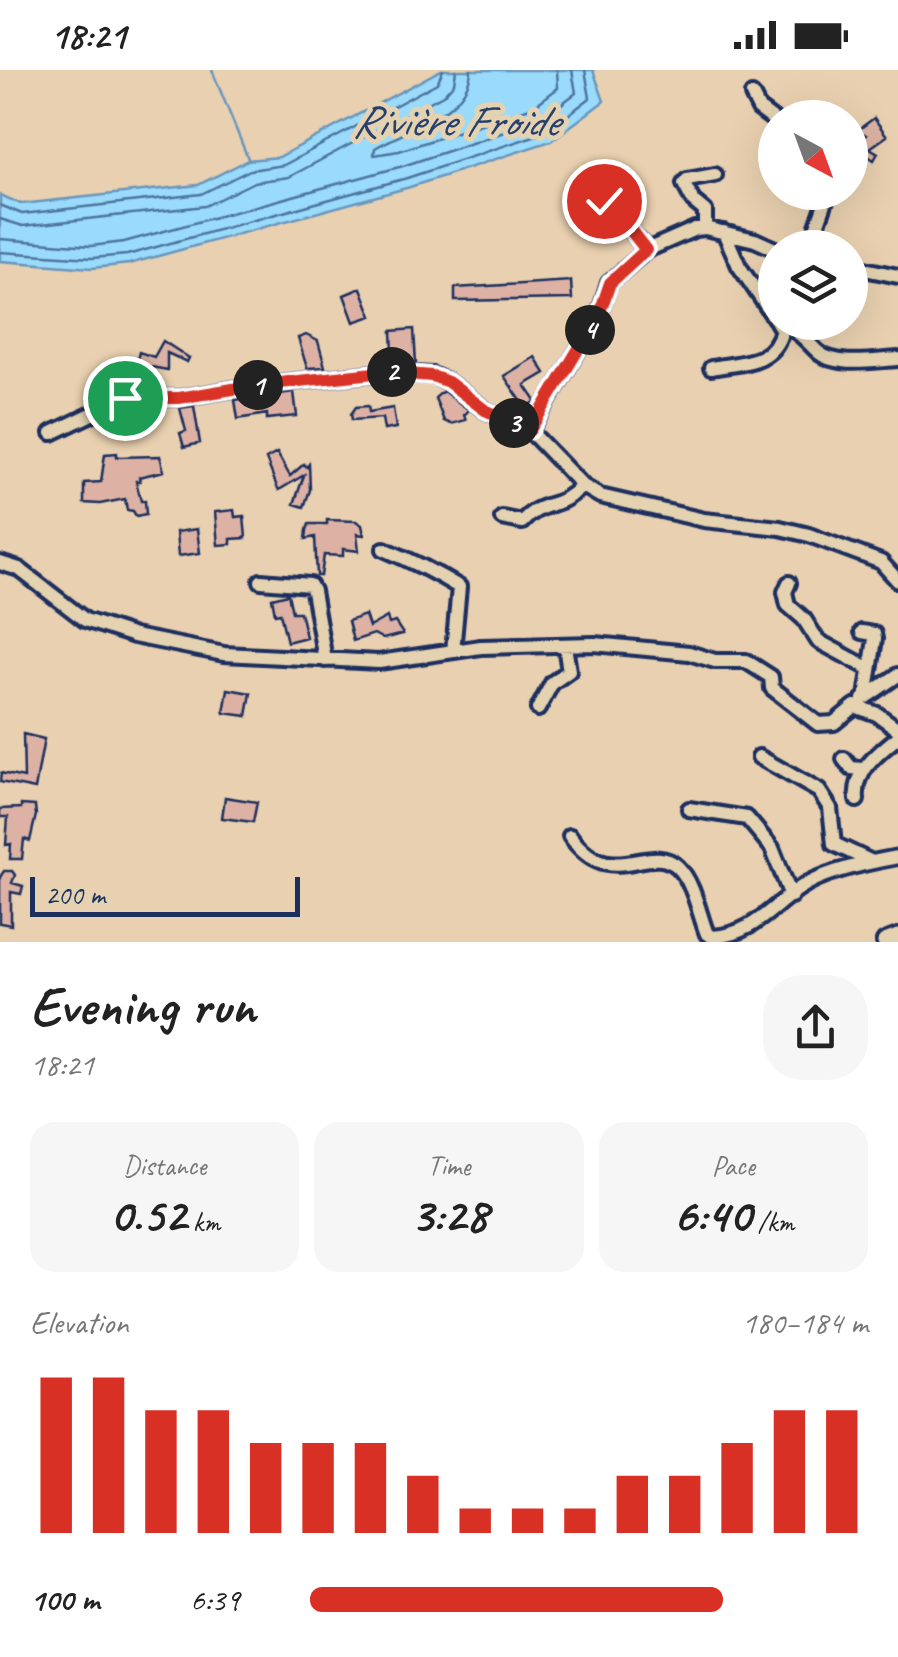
<!DOCTYPE html>
<meta charset="utf-8">
<style>
:root{--surface:#fff;--page:#f6f6f6;--text:#222;--muted:#767676;--accent:#d93025}
body{margin:0;font-family:Caveat,sans-serif;background:var(--page);color:var(--text);height:100vh;display:flex;flex-direction:column;font-size:38px;white-space:nowrap}
*{box-sizing:border-box;margin:0}
p{font-size:32px;color:var(--muted)}
.icon{flex:none;width:55px;height:55px;fill:none;stroke:currentColor;stroke-width:2;stroke-linecap:round;stroke-linejoin:round}
.map{position:relative;height:872px;overflow:hidden}
.details{display:flex;flex-direction:column;background:var(--surface);flex:1}
.details>*{flex:none}
.needle{width:65px;rotate:139deg}
.fabs{position:absolute;left:758px;top:30px;display:grid;gap:20px}
.fabs a{display:grid;place-items:center;width:110px;height:110px;border-radius:50%;background:var(--surface);box-shadow:0 10px 40px #0002;font-size:50px}
.scale{position:absolute;left:30px;bottom:25px;width:270px;box-sizing:border-box;padding-left:10px;border:5px solid #1b2f5e;border-top:0;font-size:28px;line-height:35px;white-space:nowrap;color:#1b2f5e;-webkit-text-stroke:8px #e4d2b0;paint-order:stroke}
.pin{position:absolute;display:grid;place-items:center;width:85px;height:85px;color:#fff;margin:-42px;border:5px solid #fff;border-radius:50%;box-shadow:0 2px 10px #0007}
.km{position:absolute;width:50px;height:50px;margin:-25px;border-radius:50%;background:#222;color:#fff;font-size:28px;line-height:50px;text-align:center}
.round{display:grid;place-items:center;flex:none;width:105px;height:105px;border-radius:40px;background:var(--page)}
.overview{display:flex;align-items:center;justify-content:space-between;height:170px;padding:0 30px}
h1{font-size:55px;font-weight:600;line-height:75px}
.metrics{display:grid;grid-template-columns:repeat(3,1fr);gap:15px;height:170px;padding:10px 30px}
.metrics div{display:grid;align-content:center;border-radius:25px;background:var(--page);text-align:center}
.metrics b{font-size:50px;font-weight:600}
.metrics small{font-size:28px;font-weight:400}
.metrics p{font-size:28px}
.chart{height:280px;padding:20px 30px}
.chart p{display:flex;justify-content:space-between}
.chart svg{width:100%;height:180px;margin-top:10px;stroke:var(--accent);stroke-width:6}
ul{padding:0 30px;list-style:none;font-size:32px}
li{display:grid;grid-template-columns:160px 120px 1fr;align-items:center;height:75px}
li i{height:25px;border-radius:12px;background:var(--accent)}
.status{display:flex;justify-content:space-between;align-items:center;height:70px;padding:0 50px;background:var(--surface);direction:ltr}
.status svg{height:28px;fill:currentColor}
.map>svg:first-child{display:block}
</style>
<div class="status"><b>18:21</b><svg viewBox="0 0 49 12"><path d="M0 12V9h3v3zM5 12V6h3v6zM10 12V3h3v9zM15 12V0h3v12zM26 1h20v11H26zM47 4h2v5h-2z"/></svg></div>
<div class="map">
<svg width="898" height="872" viewBox="0 0 898 872">
<rect width="100%" height="100%" fill="#e9d0b0"/>
<filter id="ink" filterUnits="userSpaceOnUse"><feTurbulence type="fractalNoise" baseFrequency=".01" numOctaves="2"/><feDisplacementMap in="SourceGraphic" scale="20" xChannelSelector="R" yChannelSelector="G"/><feConvolveMatrix kernelMatrix="1 2 1 2 8 2 1 2 1" color-interpolation-filters="sRGB"/></filter>
<g filter="url(#ink)">
<path fill="#9adbfb" stroke="#6796bc" stroke-width="2.5" d="M 441,0 L 593,0 L 604,31 L 551,71 L 410,117 L 129,194 L 92,198 L 0,191 L 0,125 L 21,134 L 198,115 L 248,90 L 279,87 Z"/>
<g fill="none" stroke-linecap="round" stroke-linejoin="round">
<path stroke="#4e749d" stroke-width="2.5" d="M 471,0 C 469,41 407,60 375,78 L 374,85 L 399,81 L 533,37 L 558,18 L 557,0
M 0,135 L 22,144 L 201,124 L 250,100 L 284,95 L 437,13 L 443,0
M 0,149 L 23,156 L 205,136 L 254,112 L 289,107 L 443,25 L 454,13 L 456,0
M 0,169 L 91,176 L 124,172 L 403,96 L 540,50 L 576,23 L 572,0
M 0,182 L 92,188 L 127,185 L 407,108 L 546,62 L 590,28 L 585,0"/>
<path stroke="#6796bc" stroke-width="2.5" d="M 212,0 L 249,91"/>
</g>
<path fill="#ddb2a4" stroke="#1b2f5e" stroke-width="2.5" d="M 874,48 L 887,66 L 870,78 L 878,83 L 874,90 L 859,80 L 866,65 L 858,60 Z
M 571,211 L 572,229 L 455,231 L 455,218 Z
M 361,218 L 372,246 L 354,252 L 344,225 Z
M 414,259 L 416,294 L 379,292 L 381,283 L 393,282 L 392,261 Z
M 306,265 L 318,271 L 325,297 L 307,298 L 298,268 Z
M 163,271 L 189,288 L 187,292 L 167,283 L 167,300 L 136,294 L 139,282 L 154,287 Z
M 535,287 L 545,303 L 525,315 L 536,331 L 526,338 L 504,306 Z
M 443,321 L 469,340 L 464,345 L 466,350 L 451,354 L 444,351 L 435,328 Z
M 294,322 L 297,346 L 267,349 L 267,344 L 238,349 L 235,330 Z
M 194,336 L 200,373 L 184,377 L 180,363 L 186,361 L 180,338 Z
M 368,336 L 369,342 L 393,338 L 396,358 L 384,360 L 382,348 L 352,350 L 351,344 L 356,337 Z
M 117,383 L 117,387 L 160,386 L 164,401 L 139,407 L 140,411 L 136,411 L 141,431 L 145,431 L 146,444 L 136,446 L 133,441 L 127,440 L 125,429 L 100,434 L 84,433 L 84,413 L 101,412 L 105,384 Z
M 277,383 L 290,406 L 304,394 L 307,397 L 309,394 L 310,420 L 304,437 L 294,434 L 304,405 L 279,420 L 277,417 L 266,389 Z
M 234,440 L 235,447 L 244,446 L 246,468 L 231,469 L 231,474 L 218,475 L 215,442 Z
M 327,450 L 356,451 L 362,455 L 364,465 L 357,464 L 359,481 L 343,479 L 343,486 L 324,485 L 321,506 L 317,506 L 315,467 L 306,469 L 307,460 L 309,454 L 327,454 Z
M 197,459 L 200,483 L 178,486 L 176,462 Z
M 288,524 L 292,542 L 300,542 L 306,567 L 287,572 L 280,543 L 275,544 L 272,528 Z
M 365,545 L 369,557 L 387,547 L 389,554 L 395,552 L 403,564 L 383,569 L 374,564 L 353,571 L 348,551 Z
M 228,619 L 251,623 L 247,646 L 224,643 Z
M 23,664 L 44,669 L 35,719 L 0,712 L 1,703 L 24,708 Z
M 225,727 L 257,732 L 253,752 L 222,748 Z
M 21,735 L 35,736 L 36,745 L 30,771 L 24,769 L 22,789 L 10,789 L 11,774 L 6,775 L 8,747 L 0,747 L 0,739 L 21,738 Z
M 4,801 L 12,801 L 15,805 L 12,813 L 23,816 L 21,824 L 11,822 L 11,855 L 0,853 L 0,807 Z"/>
<g fill="none" stroke-linecap="round" stroke-linejoin="round">
<defs>
<path id="minor" d="M 752,25 L 759,39 L 775,51
M 582,126 L 609,135 L 647,180
M 705,158 L 705,141 L 693,131 L 684,114 L 687,110 L 715,105
M 724,162 L 739,196 L 775,249
M 828,178 L 817,156 L 829,122
M 850,196 L 898,206
M 779,254 C 803,263 801,266 818,282 C 836,298 876,290 898,289
M 711,298 C 742,292 773,295 782,260 L 777,252
M 530,361 L 599,245 L 609,213 L 647,180 L 695,159 L 705,158 L 755,170 L 775,179
M 52,363 L 125,328 L 179,328 L 251,316 L 384,302 L 432,305 L 448,312 L 485,340 L 530,361 L 583,416 L 600,426 L 704,450 L 780,458 L 809,465 L 881,492 L 898,511
M 502,448 L 522,452 C 534,438 545,437 561,431 C 569,428 576,421 583,416
M 384,479 C 410,490 436,503 459,517 L 453,581
M 0,493 L 19,499 L 85,550 L 134,566 L 224,584 L 379,592 L 481,577 L 594,574 L 689,583 L 715,591 L 746,591 L 771,607 L 772,618 L 818,654 L 834,653 L 855,636 L 877,644 L 898,659
M 261,511 L 310,515 L 313,521 L 325,590
M 789,513 L 785,522 L 788,535 L 804,549 L 818,571 L 870,599
M 862,562 L 874,564 L 875,569 L 866,627
M 863,629 L 898,605
M 538,639 L 552,613 L 569,601 L 565,576
M 759,687 L 819,721 L 830,738 L 834,774 L 872,792
M 844,689 L 851,698 L 862,699
M 857,730 C 854,701 877,684 898,667
M 689,739 L 747,748 L 772,778 L 791,826
M 570,766 C 612,823 648,770 678,797 C 694,813 699,844 707,864 L 713,867 C 755,863 768,839 800,818 C 823,802 870,792 898,787"/>
<path id="major" d="M 885,872 L 898,867"/>
</defs>
<use href="#minor" stroke="#1b2f5e" stroke-width="20"/>
<use href="#major" stroke="#1b2f5e" stroke-width="22"/>
<use href="#minor" stroke="#e4d2b0" stroke-width="12"/>
<use href="#major" stroke="#e4d2b0" stroke-width="15"/>
</g>
</g>
<g fill="none" stroke-linecap="round" stroke-linejoin="round" filter="url(#ink)">
<defs>
<path id="route" d="M 125,328 L 179,328 L 251,316 L 384,302 L 432,306 L 448,312 L 485,340 L 530,360 L 599,245 L 610,213 L 646,180 L 618,144 L 604,131"/>
</defs>
<use href="#route" stroke="#fff" stroke-width="20"/>
<use href="#route" stroke="#d93025" stroke-width="12"/>
</g>
<g text-anchor="middle" stroke-width="10" stroke-linejoin="round" paint-order="stroke">
<g font-size="45" font-style="italic" fill="#28406e" stroke="#e4d2b0">
<text x="455" y="66">Rivière Froide</text>
</g>
</g>
</svg>
<div class="fabs">
<a><svg class="needle" viewBox="-14 -14 28 28"><path d="M0-13l5 13h-10z" fill="#e53935"/><path d="M0 13l5-13h-10z" fill="#767676"/></svg></a>
<a><svg class="icon" aria-label="layers" viewBox="0 0 24 24"><path d="M12 4l9 5-9 5-9-5zM3 14l9 5 9-5"/></svg></a>
</div>
<div class="scale">200 m</div>
<div class="pin" style="left:125px;top:328px;background:#1e9e55"><svg class="icon" aria-label="arrive" viewBox="0 0 24 24"><path d="M6 21V4h12l-3 4 3 4H6"/></svg></div>
<div class="pin" style="left:604px;top:131px;background:#d93025"><svg class="icon" aria-label="check" viewBox="0 0 24 24"><path d="M5 12l5 5 9-10"/></svg></div>
<b class="km" style="left:258px;top:315px">1</b>
<b class="km" style="left:392px;top:302px">2</b>
<b class="km" style="left:514px;top:353px">3</b>
<b class="km" style="left:590px;top:260px">4</b>
</div>
<section class="details">
<div class="overview"><div><h1>Evening run</h1><p>18:21</p></div><a class="round"><svg class="icon" aria-label="share" viewBox="0 0 24 24"><path d="M12 15V3M7 8l5-5 5 5M5 13v7h14v-7"/></svg></a></div>
<div class="metrics">
<div><p>Distance</p><b>0.52<small> km</small></b></div>
<div><p>Time</p><b>3:28</b></div>
<div><p>Pace</p><b>6:40<small> /km</small></b></div>
</div>
<div class="chart"><p><span>Elevation</span>180–184 m</p>
<svg viewBox="0 0 160 44" preserveAspectRatio="none"><path d="M5 44V6M15 44V6M25 44V14M35 44V14M45 44V22M55 44V22M65 44V22M75 44V30M85 44V38M95 44V38M105 44V38M115 44V30M125 44V30M135 44V22M145 44V14M155 44V14"/></svg>
</div>
<ul>
<li><b>100 m</b>6:39<i style="width:74%"></i></li>
</ul>
</section>
